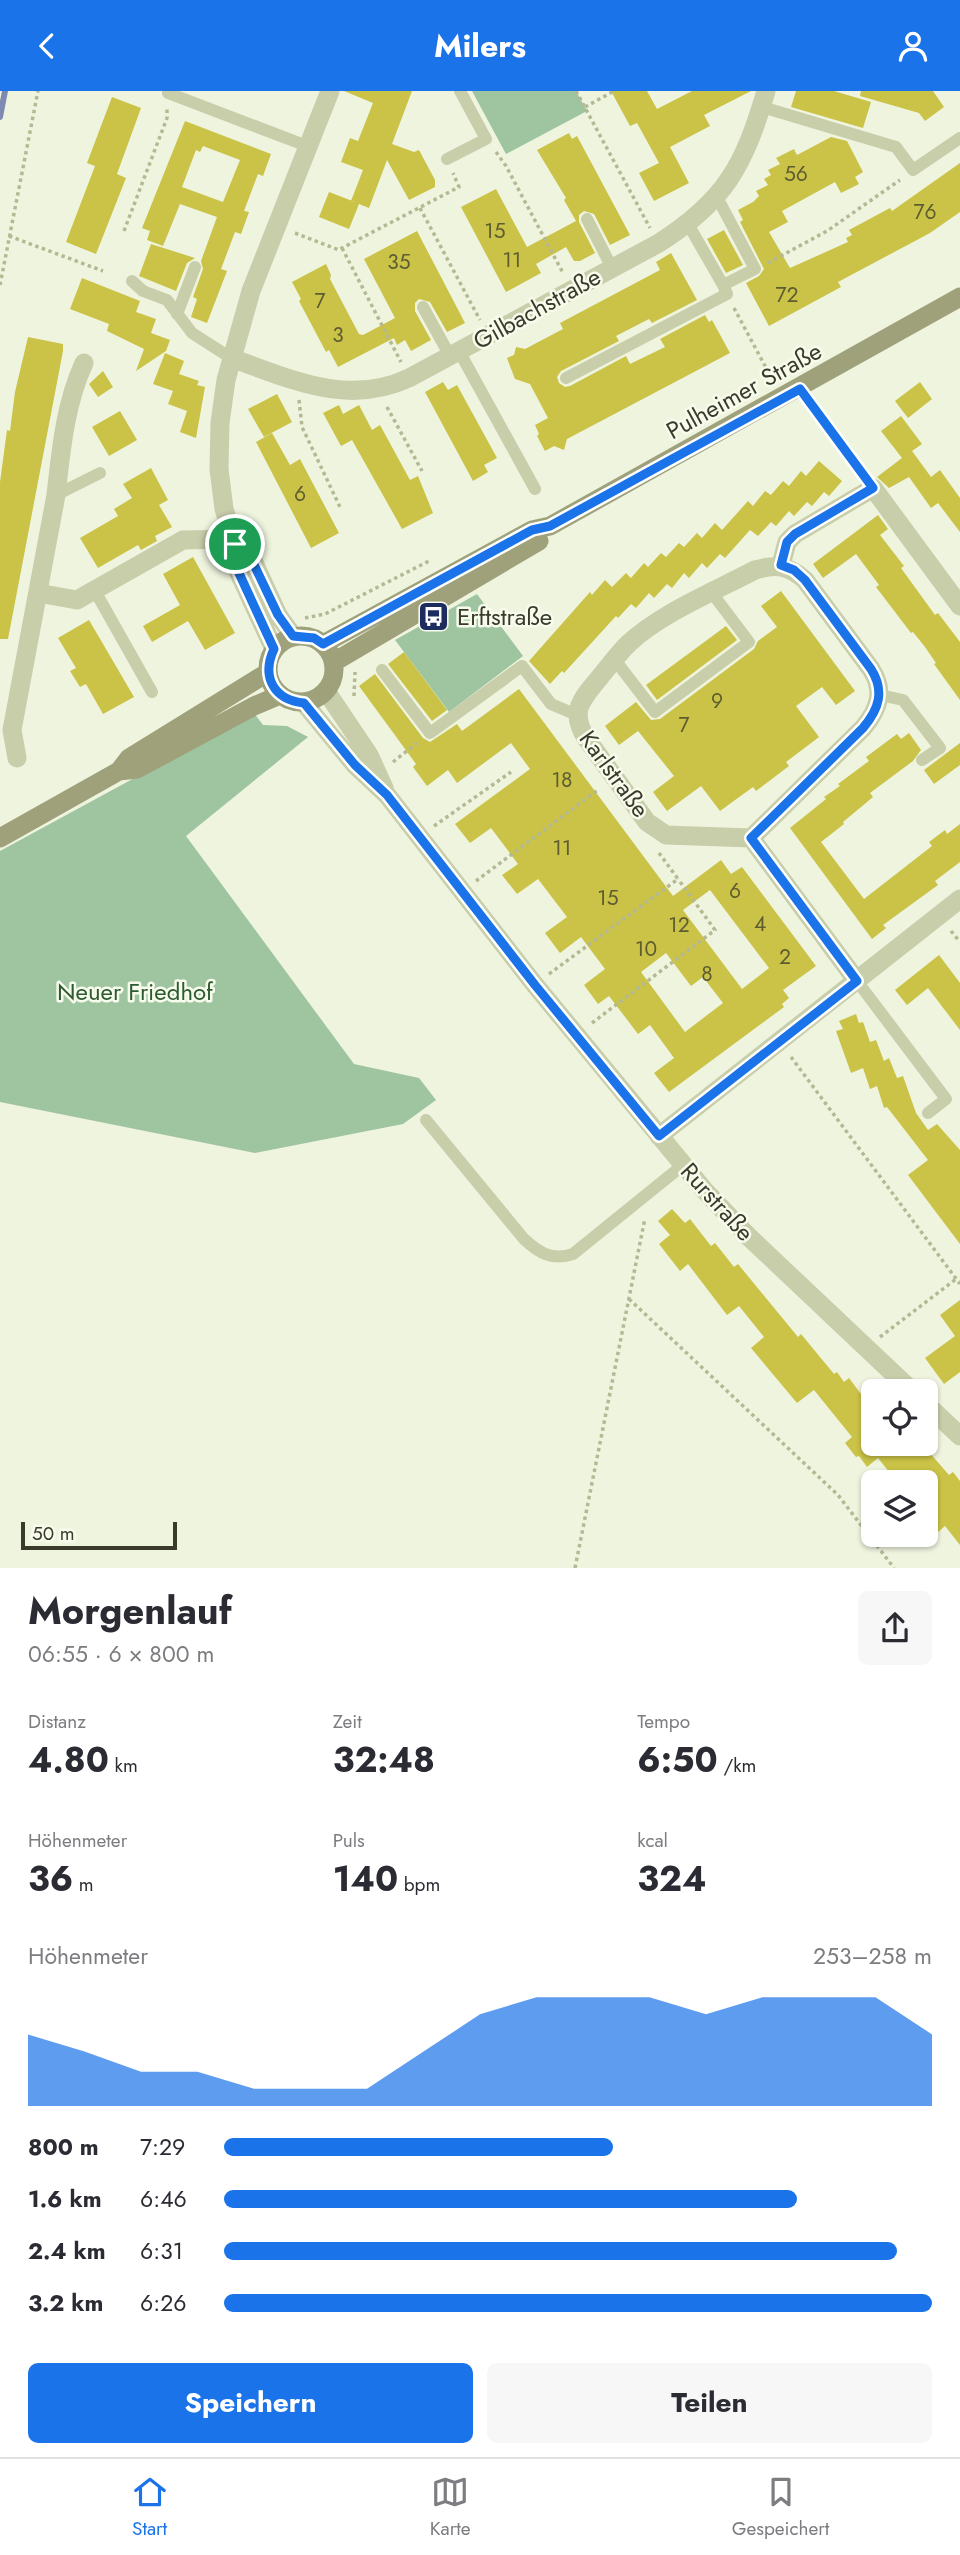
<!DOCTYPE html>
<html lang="de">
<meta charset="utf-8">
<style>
:root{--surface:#fff;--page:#f7f7f7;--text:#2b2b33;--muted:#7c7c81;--line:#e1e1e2;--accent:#1a73e8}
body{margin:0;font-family:Jost,sans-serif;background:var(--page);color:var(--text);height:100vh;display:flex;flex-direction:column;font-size:26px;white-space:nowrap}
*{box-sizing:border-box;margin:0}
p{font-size:23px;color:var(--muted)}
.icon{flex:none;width:38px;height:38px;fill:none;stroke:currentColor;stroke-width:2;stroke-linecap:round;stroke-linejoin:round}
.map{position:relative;height:1477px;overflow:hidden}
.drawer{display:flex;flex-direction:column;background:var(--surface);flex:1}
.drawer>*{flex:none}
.fabs{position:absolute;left:861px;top:1288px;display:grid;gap:14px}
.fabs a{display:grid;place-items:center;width:77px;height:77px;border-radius:10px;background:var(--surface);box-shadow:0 2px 5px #0004;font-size:35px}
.scale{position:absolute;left:21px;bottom:18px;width:156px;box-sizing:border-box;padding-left:7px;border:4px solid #3a3a2a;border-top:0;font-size:19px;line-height:24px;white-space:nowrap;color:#3a3a2a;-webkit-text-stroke:5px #f7fbec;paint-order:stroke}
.pin{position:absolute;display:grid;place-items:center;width:60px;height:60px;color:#fff;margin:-30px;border:4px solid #fff;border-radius:50%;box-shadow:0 2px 7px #0007}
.round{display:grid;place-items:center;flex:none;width:74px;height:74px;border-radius:10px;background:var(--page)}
.overview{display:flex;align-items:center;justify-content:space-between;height:119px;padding:0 28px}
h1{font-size:38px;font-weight:700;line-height:52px}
.stats{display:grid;grid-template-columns:repeat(3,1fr);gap:10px;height:119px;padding:7px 28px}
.stats div{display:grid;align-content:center}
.stats b{font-size:35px;font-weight:700}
.stats small{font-size:19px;font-weight:400}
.stats p{font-size:19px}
.chart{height:196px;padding:14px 28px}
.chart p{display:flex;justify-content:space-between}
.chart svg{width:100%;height:126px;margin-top:7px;fill:var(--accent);opacity:.7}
.cta{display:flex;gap:14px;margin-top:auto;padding:14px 28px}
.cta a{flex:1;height:80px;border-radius:10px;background:var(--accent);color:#fff;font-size:28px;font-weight:700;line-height:80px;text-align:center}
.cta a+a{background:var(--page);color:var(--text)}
ul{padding:0 28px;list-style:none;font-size:23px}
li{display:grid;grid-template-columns:112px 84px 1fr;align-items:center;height:52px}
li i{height:18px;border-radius:9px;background:var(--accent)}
header{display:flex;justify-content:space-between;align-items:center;height:91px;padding:0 28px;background:var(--accent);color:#fff;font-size:32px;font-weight:700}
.dock{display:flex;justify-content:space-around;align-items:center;height:98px;border-top:2px solid var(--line);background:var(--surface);font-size:19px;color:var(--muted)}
.dock a{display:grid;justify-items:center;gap:4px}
.dock .active{color:var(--accent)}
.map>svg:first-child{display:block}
</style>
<header><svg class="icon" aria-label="back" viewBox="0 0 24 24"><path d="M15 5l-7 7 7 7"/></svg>Milers<svg class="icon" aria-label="person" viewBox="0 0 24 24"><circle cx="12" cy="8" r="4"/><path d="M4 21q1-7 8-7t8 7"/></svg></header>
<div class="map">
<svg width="960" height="1477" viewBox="0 0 960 1477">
<rect width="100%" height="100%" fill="#eff4df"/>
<path fill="#9ec4a0" d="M 472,0 L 576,0 L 587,20 L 506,63 Z
M 477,503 L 523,565 L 449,621 L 395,549 Z
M 254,622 L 263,634 L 287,635 L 308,646 L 186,745 L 354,973 L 419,987 L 436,1009 L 403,1033 L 255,1062 L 0,1011 L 0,760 Z"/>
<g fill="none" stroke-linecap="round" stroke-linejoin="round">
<path stroke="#7d8bb2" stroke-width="6" d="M 0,26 L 5,0"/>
</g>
<path fill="#cac347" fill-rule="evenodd" d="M 344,0 L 412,0 L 392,53 L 414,61 L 419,59 L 435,89 L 435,96 L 409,109 L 387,69 L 369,117 L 359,113 L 349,138 L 319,126 L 329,101 L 355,111 L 351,110 L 363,79 L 341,71 L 350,47 L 358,50 L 373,12 Z
M 611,0 L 647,0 L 657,18 L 692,0 L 751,0 L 704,24 L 710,35 L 670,56 L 689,92 L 654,110 L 639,82 L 659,72 L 637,32 L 630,35 Z
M 796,0 L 834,0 L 871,11 L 863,37 L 791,16 Z
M 861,0 L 933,0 L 944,16 L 925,30 L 919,22 L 860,5 Z
M 112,6 L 141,17 L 117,83 L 126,87 L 96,163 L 66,151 L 95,75 L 87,72 Z
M 185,30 L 271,63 L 263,85 L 258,83 L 244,120 L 249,121 L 241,143 L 235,141 L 221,178 L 227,180 L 207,232 L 191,226 L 197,208 L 193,206 L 203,178 L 201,170 L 217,126 L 180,113 L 163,155 L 147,149 L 150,140 L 142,137 ZM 203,55 L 240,69 L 223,111 L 182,96 L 196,59 L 200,61 Z
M 569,42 L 572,48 L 577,45 L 630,144 L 610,154 L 594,123 L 584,120 L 579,124 L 579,131 L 595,162 L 580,170 L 574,170 L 566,156 L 536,173 L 541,182 L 506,201 L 461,116 L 496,98 L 527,156 L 576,130 L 564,109 L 566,107 L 537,59 Z
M 831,46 L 847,50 L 863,81 L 855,86 L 859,93 L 841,102 L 835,91 L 782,120 L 788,131 L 769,141 L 790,177 L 848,151 L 846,147 L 852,144 L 849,139 L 890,117 L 892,120 L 960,72 L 960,121 L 930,142 L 838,191 L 841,196 L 769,235 L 746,192 L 759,185 L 764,178 L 740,131 L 743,129 L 738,119 L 753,111 L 759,105 L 756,100 L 768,94 L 764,88 L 771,84 L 768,79 L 780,73 L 776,67 L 794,58 L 797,64 Z
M 724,139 L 743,174 L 726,182 L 707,148 Z
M 417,140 L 465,232 L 447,241 L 430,211 L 419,208 L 415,212 L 415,220 L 431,249 L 411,260 L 405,249 L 397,254 L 394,247 L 338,276 L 329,259 L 326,261 L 299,210 L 301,208 L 292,191 L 326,173 L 331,184 L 330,188 L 350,226 L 359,243 L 363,244 L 395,227 L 364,168 Z
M 151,153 L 195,167 L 187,172 L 176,200 L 139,185 Z
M 671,162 L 697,209 L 652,232 L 649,228 L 616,245 L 619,250 L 561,280 L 557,286 L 559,292 L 565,296 L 570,295 L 626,265 L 630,273 L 665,256 L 660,248 L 705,224 L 709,231 L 712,229 L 730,262 L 567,348 L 564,359 L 554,355 L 545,360 L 537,345 L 539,343 L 535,334 L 548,327 L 530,293 L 515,288 L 507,267 L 514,264 L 516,256 L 525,258 L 563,238 L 560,232 L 660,179 L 656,171 Z
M 82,187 L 140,210 L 136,221 L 156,228 L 151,242 L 170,249 L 166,260 L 136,280 L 144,258 L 107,240 L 109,233 L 70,218 Z
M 28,246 L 63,253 L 63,260 L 8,548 L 0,548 L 0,391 L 7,339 L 10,340 L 15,301 Z
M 165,262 L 184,270 L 179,283 L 199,290 L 197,294 L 205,296 L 196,347 L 180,341 L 187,320 L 168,313 L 173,300 L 153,293 Z
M 103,280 L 113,296 L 98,306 L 89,293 Z
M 443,291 L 448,299 L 457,294 L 497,367 L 484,374 L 488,381 L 473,390 L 425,301 Z
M 920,291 L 932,308 L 908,327 L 895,310 Z
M 277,303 L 292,331 L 264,346 L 248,318 Z
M 339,314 L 343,323 L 359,314 L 372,339 L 380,334 L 410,389 L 418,385 L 433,422 L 402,438 L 352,349 L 341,355 L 323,322 Z
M 120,320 L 137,349 L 109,365 L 92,336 Z
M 901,325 L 922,353 L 912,360 L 931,386 L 940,379 L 960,407 L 960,441 L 938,412 L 931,417 L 909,386 L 889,397 L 877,386 L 902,367 L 881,340 Z
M 272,342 L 290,374 L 300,368 L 339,442 L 311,457 L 256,351 Z
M 819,370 L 842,390 L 829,405 L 824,401 L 812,415 L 807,411 L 794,425 L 789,420 L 776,435 L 771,431 L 758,445 L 750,439 L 725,467 L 720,463 L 707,477 L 702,472 L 689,487 L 684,482 L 672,497 L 667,493 L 654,507 L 649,502 L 636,517 L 631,513 L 618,527 L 616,525 L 564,582 L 562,580 L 550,593 L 529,570 L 590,501 L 592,504 L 605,489 L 612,496 L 626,482 L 631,487 L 644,472 L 648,476 L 661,462 L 666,466 L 679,452 L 684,456 L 697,442 L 702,447 L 715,432 L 722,439 L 748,410 L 753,415 L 765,400 L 771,404 L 783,390 L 789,395 L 801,380 L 806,385 Z
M 151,377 L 168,409 L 159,414 L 172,436 L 155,445 L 157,450 L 141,459 L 138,454 L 98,477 L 80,447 L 118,425 L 114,418 L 132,407 L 123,393 Z
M 878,424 L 888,438 L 880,444 L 904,475 L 901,477 L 935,524 L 938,522 L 960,551 L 960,609 L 934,573 L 936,572 L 925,556 L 913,541 L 911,542 L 876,496 L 879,494 L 856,463 L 823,487 L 813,473 Z
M 193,466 L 235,542 L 205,559 L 188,530 L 152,551 L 143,535 L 180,514 L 163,483 Z
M 781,500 L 855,600 L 836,614 L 822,596 L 796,615 L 819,646 L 786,671 L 789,675 L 756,700 L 753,696 L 720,720 L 701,695 L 667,720 L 653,701 L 674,685 L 638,640 L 619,654 L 605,635 L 636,611 L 651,629 L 660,628 L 754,558 L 758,550 L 777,536 L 761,515 Z
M 89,529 L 134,606 L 103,623 L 86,593 L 80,596 L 70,580 L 76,577 L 58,547 Z
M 726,535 L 737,549 L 657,609 L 646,594 Z
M 404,561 L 447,619 L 432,630 L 388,573 Z
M 375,583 L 423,647 L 430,651 L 457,633 L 462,640 L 519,598 L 673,805 L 721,769 L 731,783 L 742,776 L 816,875 L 783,899 L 789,907 L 782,913 L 784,916 L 669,1001 L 654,982 L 674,967 L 650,934 L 638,943 L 609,905 L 598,913 L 584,894 L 605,878 L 581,846 L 560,862 L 545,842 L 567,826 L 538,788 L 517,803 L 502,784 L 518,773 L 491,737 L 470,752 L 455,733 L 530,678 L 511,652 L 457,692 L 448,679 L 427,695 L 413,676 L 416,673 L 359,595 ZM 710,799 L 769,877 L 742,898 L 683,819 ZM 666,862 L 691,895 L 703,886 L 723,912 L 685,941 L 641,881 Z
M 909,642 L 921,659 L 913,670 L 870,702 L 873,706 L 843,731 L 844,733 L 821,751 L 864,808 L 932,755 L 929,751 L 945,739 L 947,743 L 960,733 L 960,771 L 935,790 L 938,794 L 883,834 L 886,837 L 872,848 L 790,737 L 826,708 L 824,706 L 840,695 L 838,693 L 869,670 L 866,666 L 897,643 L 901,648 Z
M 960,652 L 960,674 L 934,693 L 924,679 Z
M 939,864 L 960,892 L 960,939 L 928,897 L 907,914 L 895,899 Z
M 856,923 L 859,932 L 863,931 L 870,951 L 876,949 L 884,970 L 889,967 L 897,987 L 903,985 L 916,1022 L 928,1039 L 937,1033 L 960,1059 L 960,1153 L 908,1084 L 928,1069 L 887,1016 L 884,1017 L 877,995 L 870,998 L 863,977 L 851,982 L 836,940 L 843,938 L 839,930 Z
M 672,1118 L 685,1132 L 690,1128 L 711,1155 L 715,1152 L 734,1176 L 738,1173 L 798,1246 L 801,1243 L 834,1283 L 837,1281 L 844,1291 L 849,1287 L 873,1319 L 873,1353 L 922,1353 L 949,1384 L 953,1381 L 960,1390 L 960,1454 L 945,1435 L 937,1442 L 926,1428 L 926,1391 L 897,1391 L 878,1367 L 867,1376 L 859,1365 L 856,1366 L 845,1352 L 852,1346 L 814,1299 L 797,1312 L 751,1257 L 764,1246 L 739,1215 L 727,1224 L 688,1173 L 680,1180 L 659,1153 L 670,1144 L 658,1130 Z
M 960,1209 L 960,1281 L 944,1293 L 925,1267 L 955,1245 L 940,1224 Z"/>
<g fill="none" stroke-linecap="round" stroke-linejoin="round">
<path stroke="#b4b994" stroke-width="3.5" stroke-dasharray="3.5 3.5" stroke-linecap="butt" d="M 576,0 L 650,137
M 585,16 L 614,0
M 496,61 L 506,75 L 563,182
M 420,117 L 480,229
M 124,140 L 167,27 L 167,18
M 295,142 L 339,159 L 342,157 L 459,96 L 453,82
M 9,145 L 103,180
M 342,157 L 401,271
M 768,172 L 827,140 L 900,89
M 0,194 L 38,0
M 734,217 L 772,288
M 299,309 L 302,336 L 340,416
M 810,312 L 862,382
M 387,316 L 422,380
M 305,527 L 325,523 L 431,469
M 354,605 L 355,581
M 393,671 L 417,652
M 434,735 L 511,681
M 476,790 L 599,698
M 951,840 L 960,851
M 549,883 L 678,788 L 659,762
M 592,932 L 715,839 L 678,788
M 791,966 L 960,1193
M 629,1208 L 838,1404 L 894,1477
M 880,1246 L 956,1188
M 575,1477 L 645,1127"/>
<path stroke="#c8cdaa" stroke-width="12" d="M 169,0 L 168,2 L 307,55
M 762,16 L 896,56 L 913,79 L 960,47
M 447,68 L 486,48 L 460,0
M 587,128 L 612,177
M 688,133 L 723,194 L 755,178 L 717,106
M 132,190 L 143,200 L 167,209 L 192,242 L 231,267
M 423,216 L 450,265
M 177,223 L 195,176
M 459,260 L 535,398
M 566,287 L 727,203 L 723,194
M 56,404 L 100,382
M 95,500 L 152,601
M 615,569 L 655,621 L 749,551 L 712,502
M 382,579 L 430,642 L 522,575 L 551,613 L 577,624
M 880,604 L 903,609 L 940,657 L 922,669
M 857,890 L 946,1008 L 928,1022
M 426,1029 L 524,1148 C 539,1162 552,1170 573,1163 L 683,1074"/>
<path stroke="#c8cdaa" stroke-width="19" d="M 231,267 C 291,288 347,316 409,287 L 659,152 C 725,110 744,75 766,0
M 235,453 L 249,461 L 278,524 L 293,545
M 781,474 L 787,451 L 795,443 L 873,397 L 960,515
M 38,502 L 77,509 L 183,449 L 233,448
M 274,558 L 232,467 L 235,453 L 224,418 L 219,378 L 220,332 L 226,289 L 251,200 L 330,0
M 326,600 L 369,664 L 384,697
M 304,612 L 355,674 L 387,704 L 535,894 L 705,1100 L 749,1146 L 912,1300
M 17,667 L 12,639 L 56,404 C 61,360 65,313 84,272
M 751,747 L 666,744 L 647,731 L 586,647 C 569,620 582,608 600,586 C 609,575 618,563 628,553 C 661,522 715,500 755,479 C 776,473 788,474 805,489 L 871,578 C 885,600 879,618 863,637 L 751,747 L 857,890
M 659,1045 L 960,808
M 926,1313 L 960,1345"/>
<path stroke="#9fa17b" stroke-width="19" d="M268 578a33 33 0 1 1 66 0a33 33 0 1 1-66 0Z
M 323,553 L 532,439 L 550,435 L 960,206
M 334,571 L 539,450
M 119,680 L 137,678 L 254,615 L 280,604
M 0,747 L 119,680 L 129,667 L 267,582"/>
</g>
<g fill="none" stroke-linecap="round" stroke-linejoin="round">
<defs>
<path id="route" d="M 800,298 L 873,397 L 795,443 L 787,451 L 781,474 L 794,479 L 805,489 L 871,578 C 885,600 879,618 863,637 L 751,747 L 857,890 L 659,1045 L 535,894 L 387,704 L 355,674 L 304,612 C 274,609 261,586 274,558 L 232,467 L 235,453 L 248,461 L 278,524 L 293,545 L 314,547 L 323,553 L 532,439 L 550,435 Z"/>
</defs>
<use href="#route" stroke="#fff" stroke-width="14"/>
<use href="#route" stroke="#1a73e8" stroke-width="9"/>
</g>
<defs>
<symbol id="bus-square" viewBox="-11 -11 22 22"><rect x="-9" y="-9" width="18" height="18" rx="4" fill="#1d2c5e" stroke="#f7fbec"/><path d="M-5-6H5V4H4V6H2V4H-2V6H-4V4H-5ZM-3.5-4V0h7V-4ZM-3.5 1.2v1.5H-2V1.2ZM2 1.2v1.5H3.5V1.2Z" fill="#fff"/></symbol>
</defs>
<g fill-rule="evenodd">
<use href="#bus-square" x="416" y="508" width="35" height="35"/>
</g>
<g text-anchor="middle" stroke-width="5" stroke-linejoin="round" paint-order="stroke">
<g font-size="21" fill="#5e5c31">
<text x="796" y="90">56</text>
<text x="925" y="128">76</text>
<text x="495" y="147">15</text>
<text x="512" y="176">11</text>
<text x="399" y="178">35</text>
<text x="787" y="211">72</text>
<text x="320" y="217">7</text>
<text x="338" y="251">3</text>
<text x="300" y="410">6</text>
<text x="717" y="617">9</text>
<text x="684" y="641">7</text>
<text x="562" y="696">18</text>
<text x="562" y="764">11</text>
<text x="735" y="807">6</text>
<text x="608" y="814">15</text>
<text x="760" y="840">4</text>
<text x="679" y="841">12</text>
<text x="646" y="865">10</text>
<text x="785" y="873">2</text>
<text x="707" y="890">8</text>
</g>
<g font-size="24" fill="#3a3a2a" stroke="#f7fbec">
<text transform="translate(537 218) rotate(-29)" y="8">Gilbachstraße</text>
<text transform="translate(744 300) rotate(-29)" y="8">Pulheimer Straße</text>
<text transform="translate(614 683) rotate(54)" y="8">Karlstraße</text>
<text transform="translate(717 1111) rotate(48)" y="8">Rurstraße</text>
</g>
<g font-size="24" fill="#3a3a2a" stroke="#f7fbec" text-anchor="start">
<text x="457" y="534">Erftstraße</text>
</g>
<g font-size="24" fill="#2d5a30" stroke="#f7fbec">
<text x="135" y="909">Neuer Friedhof</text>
</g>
</g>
</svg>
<div class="fabs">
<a><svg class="icon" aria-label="locate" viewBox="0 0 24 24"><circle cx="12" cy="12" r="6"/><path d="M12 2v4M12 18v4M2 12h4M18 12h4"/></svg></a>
<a><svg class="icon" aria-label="layers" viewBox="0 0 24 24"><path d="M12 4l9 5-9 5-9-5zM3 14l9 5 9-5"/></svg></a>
</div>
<div class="scale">50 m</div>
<div class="pin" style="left:235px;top:453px;background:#1e9e55"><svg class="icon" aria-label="arrive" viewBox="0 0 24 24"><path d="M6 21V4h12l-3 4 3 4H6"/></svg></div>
</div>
<section class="drawer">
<div class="overview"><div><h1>Morgenlauf</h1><p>06:55 · 6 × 800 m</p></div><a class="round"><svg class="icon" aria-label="share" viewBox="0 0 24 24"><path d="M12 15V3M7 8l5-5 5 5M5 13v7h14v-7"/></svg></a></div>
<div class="stats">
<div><p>Distanz</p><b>4.80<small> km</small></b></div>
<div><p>Zeit</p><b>32:48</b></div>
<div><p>Tempo</p><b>6:50<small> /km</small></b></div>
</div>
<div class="stats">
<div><p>Höhenmeter</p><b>36<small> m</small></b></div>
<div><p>Puls</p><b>140<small> bpm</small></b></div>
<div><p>kcal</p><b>324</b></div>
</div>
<div class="chart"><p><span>Höhenmeter</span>253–258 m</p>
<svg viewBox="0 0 160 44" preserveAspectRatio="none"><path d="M0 44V19L10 25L20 32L30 32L40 38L50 38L60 38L70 25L80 12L90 6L100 6L110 6L120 12L130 6L140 6L150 6L160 19V44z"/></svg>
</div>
<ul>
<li><b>800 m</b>7:29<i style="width:55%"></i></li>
<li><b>1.6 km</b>6:46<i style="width:81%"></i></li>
<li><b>2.4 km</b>6:31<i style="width:95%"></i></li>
<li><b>3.2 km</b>6:26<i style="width:100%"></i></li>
</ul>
<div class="cta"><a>Speichern</a><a>Teilen</a></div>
</section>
<nav class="dock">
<a class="active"><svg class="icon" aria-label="home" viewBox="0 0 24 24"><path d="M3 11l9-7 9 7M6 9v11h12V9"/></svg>Start</a>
<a><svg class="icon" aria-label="map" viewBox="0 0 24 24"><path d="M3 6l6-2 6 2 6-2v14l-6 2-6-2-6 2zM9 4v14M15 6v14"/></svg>Karte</a>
<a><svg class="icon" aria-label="saved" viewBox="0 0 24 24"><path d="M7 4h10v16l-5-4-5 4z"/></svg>Gespeichert</a>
</nav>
